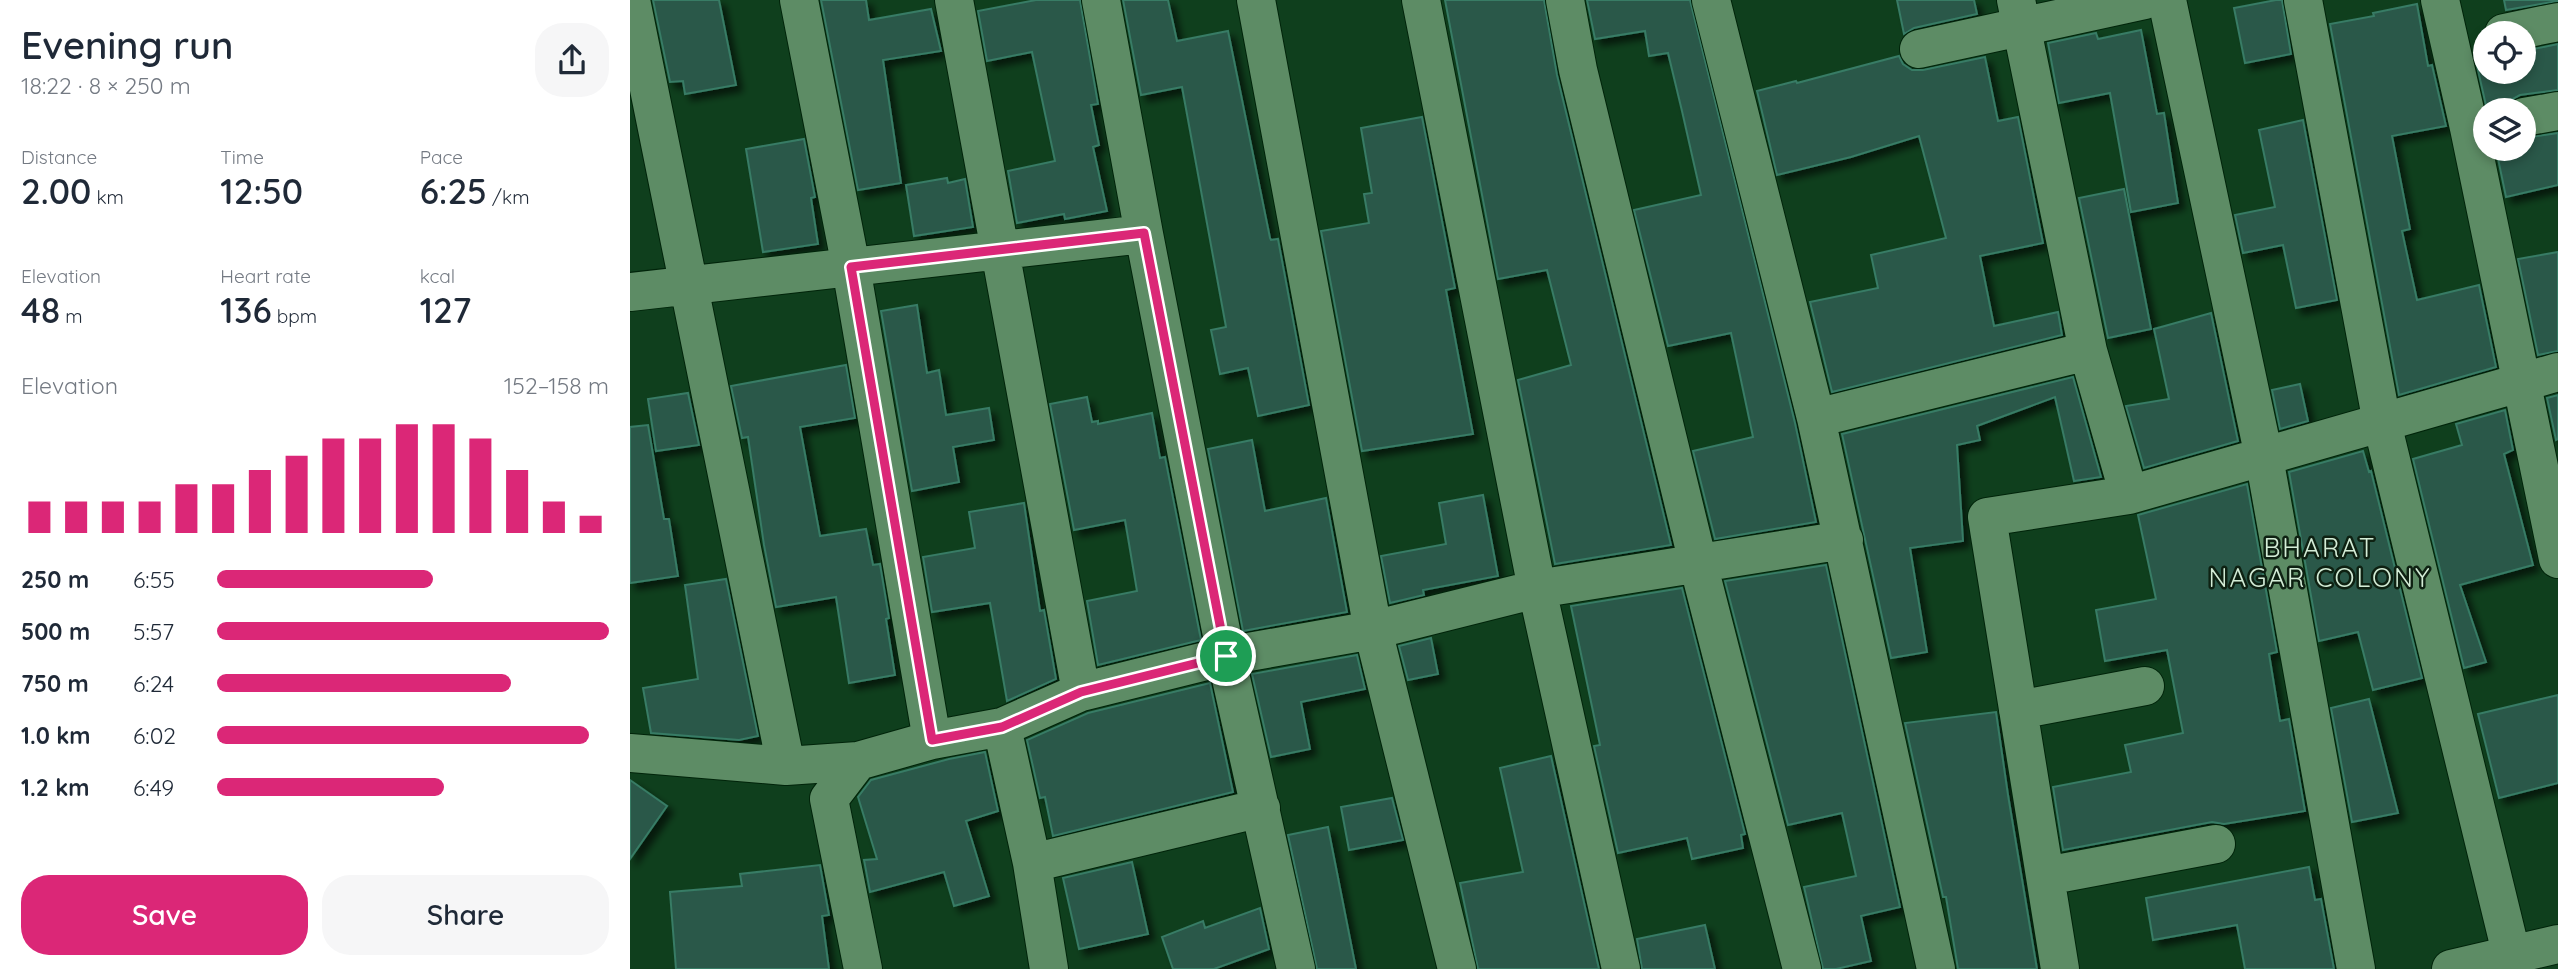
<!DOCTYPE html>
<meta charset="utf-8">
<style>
:root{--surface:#fff;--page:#f6f6f7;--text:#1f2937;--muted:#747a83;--accent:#db2777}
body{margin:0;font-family:Quicksand,sans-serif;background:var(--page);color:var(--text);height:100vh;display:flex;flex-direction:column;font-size:26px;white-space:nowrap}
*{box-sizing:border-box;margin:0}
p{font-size:23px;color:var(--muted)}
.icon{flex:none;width:38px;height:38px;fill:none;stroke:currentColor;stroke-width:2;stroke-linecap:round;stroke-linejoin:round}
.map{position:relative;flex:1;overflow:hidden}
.drawer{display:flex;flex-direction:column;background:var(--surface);width:630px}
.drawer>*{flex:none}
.tools{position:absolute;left:1843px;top:21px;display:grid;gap:14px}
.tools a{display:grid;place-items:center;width:63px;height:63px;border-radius:50%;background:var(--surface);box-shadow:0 4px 10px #0003;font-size:35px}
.pin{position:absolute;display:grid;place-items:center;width:60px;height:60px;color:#fff;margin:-30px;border:4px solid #fff;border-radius:50%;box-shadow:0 2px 7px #0007}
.round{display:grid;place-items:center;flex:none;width:74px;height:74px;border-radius:28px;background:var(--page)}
.overview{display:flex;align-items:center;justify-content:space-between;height:119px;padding:0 21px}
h1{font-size:38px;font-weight:600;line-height:52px}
.metrics{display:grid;grid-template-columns:repeat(3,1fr);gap:10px;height:119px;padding:7px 21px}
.metrics div{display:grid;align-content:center}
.metrics b{font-size:35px;font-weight:600}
.metrics small{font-size:19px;font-weight:400}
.metrics p{font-size:19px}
.chart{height:196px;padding:14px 21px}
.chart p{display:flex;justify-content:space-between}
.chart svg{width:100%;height:126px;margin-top:7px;stroke:var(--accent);stroke-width:6}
.cta{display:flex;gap:14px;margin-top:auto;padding:14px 21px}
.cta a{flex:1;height:80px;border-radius:28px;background:var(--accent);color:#fff;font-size:28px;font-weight:600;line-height:80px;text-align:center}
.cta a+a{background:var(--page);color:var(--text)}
ul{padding:0 21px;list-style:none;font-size:23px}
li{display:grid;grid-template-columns:112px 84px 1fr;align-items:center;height:52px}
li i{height:18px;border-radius:9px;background:var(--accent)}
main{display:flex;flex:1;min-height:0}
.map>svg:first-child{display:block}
</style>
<main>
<section class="drawer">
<div class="overview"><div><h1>Evening run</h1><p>18:22 · 8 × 250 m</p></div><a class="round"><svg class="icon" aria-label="share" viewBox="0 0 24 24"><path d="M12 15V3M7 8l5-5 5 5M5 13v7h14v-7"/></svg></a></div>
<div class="metrics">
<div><p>Distance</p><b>2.00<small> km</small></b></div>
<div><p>Time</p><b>12:50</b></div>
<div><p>Pace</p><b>6:25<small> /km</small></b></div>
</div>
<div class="metrics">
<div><p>Elevation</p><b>48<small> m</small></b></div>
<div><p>Heart rate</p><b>136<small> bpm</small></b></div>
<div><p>kcal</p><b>127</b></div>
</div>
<div class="chart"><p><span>Elevation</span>152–158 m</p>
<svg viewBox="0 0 160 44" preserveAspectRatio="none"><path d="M5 44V33M15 44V33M25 44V33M35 44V33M45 44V27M55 44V27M65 44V22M75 44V17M85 44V11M95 44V11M105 44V6M115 44V6M125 44V11M135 44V22M145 44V33M155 44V38"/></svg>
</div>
<ul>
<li><b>250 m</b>6:55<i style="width:55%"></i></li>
<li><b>500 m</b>5:57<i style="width:100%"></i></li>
<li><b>750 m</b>6:24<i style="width:75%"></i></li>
<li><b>1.0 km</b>6:02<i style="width:95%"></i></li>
<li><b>1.2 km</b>6:49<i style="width:58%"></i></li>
</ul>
<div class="cta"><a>Save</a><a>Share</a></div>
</section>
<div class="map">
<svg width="1928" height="969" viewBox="0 0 1928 969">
<defs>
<filter id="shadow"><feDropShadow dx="6" dy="6" stdDeviation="3.5" flood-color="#0009"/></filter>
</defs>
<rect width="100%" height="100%" fill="#0f3f1d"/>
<path fill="#2a5849" stroke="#377b65" stroke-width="2" filter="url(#shadow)" d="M 23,0 L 89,0 L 106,85 L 55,94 L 53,81 L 40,82 Z
M 191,0 L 236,0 L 239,20 L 301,9 L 311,51 L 253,60 L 271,183 L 228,190 Z
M 406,0 L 450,0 L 468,104 L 461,105 L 469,145 L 463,147 L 477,211 L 435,219 L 434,214 L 387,223 L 378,171 L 425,161 L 402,52 L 357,61 L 348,11 Z
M 493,0 L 538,0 L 547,41 L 598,31 L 640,238 L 641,240 L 648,239 L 679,405 L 628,416 L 618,368 L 590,374 L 581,330 L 596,327 L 552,87 L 511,95 Z
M 815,0 L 914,0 L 927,75 L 1041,545 L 925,564 L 888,380 L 941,365 L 917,270 L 868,279 Z
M 957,0 L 1060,0 L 1165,423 L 1186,522 L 1085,539 L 1063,451 L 1123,437 L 1101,333 L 1038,346 L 1004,210 L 1071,195 L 1052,111 L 1038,53 L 1019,56 L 1015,31 L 965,39 Z
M 1267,0 L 1344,0 L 1347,14 L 1284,28 L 1274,34 Z
M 1646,0 L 1652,0 L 1661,54 L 1615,63 L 1604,8 Z
M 1874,0 L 1928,0 L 1928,1 L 1876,10 Z
M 1787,4 L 1798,66 L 1802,65 L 1816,126 L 1762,136 L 1780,229 L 1772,231 L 1787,300 L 1849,285 L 1866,367 L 1769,395 L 1700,24 L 1744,16 L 1743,13 Z
M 1511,30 L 1527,114 L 1534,113 L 1548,203 L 1501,212 L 1480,93 L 1429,103 L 1418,43 L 1466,33 L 1468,39 Z
M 1928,44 L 1928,90 L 1890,95 L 1879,101 L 1873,110 L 1857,110 L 1845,57 L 1855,55 L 1855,72 L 1894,72 L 1894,51 Z
M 1269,56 L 1273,64 L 1282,70 L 1293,70 L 1355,57 L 1368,121 L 1388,117 L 1413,243 L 1350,256 L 1364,326 L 1428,312 L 1432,335 L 1202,392 L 1180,302 L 1248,288 L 1241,255 L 1316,238 L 1289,136 L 1221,157 L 1147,175 L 1127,91 L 1166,81 L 1167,83 Z
M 792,117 L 825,288 L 816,290 L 843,434 L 732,451 L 691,231 L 739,223 L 734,194 L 742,193 L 731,128 Z
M 1673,120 L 1707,300 L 1666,308 L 1653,245 L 1613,253 L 1605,215 L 1645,207 L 1629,130 Z
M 1928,133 L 1928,185 L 1876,197 L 1866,149 L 1894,149 L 1894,138 Z
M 174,139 L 185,197 L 181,198 L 188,244 L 133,252 L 116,149 Z
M 317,178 L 318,183 L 335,179 L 343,227 L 284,236 L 276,185 Z
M 1494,189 L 1521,329 L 1478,338 L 1449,198 Z
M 1928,252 L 1928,351 L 1908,355 L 1888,259 Z
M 287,305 L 297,373 L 309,370 L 316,415 L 359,408 L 364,440 L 323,447 L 329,482 L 282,491 L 251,311 Z
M 1581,313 L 1608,441 L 1514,468 L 1496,406 L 1539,399 L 1524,329 Z
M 216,365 L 225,418 L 170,427 L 190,536 L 236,529 L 243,565 L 250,564 L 259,618 L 256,619 L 265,675 L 219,683 L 206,597 L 146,607 L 134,545 L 118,437 L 112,438 L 101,386 Z
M 1443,377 L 1471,477 L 1444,481 L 1425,397 L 1347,426 L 1350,440 L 1327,445 L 1333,541 L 1280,548 L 1297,652 L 1261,658 L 1212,434 Z
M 1670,384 L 1678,421 L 1650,429 L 1642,390 Z
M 58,393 L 69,445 L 26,451 L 18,399 Z
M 1928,395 L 1928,439 L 1926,440 L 1917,398 Z
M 457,397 L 462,422 L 468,421 L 468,424 L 522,413 L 530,458 L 535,457 L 571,640 L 468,665 L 457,601 L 507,591 L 495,520 L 444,530 L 420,404 Z
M 1875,410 L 1883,450 L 1874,454 L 1903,565 L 1830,585 L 1856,662 L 1834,668 L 1783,459 L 1832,445 L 1826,424 Z
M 18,425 L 34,519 L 39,519 L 48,576 L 0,583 L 0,427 Z
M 622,440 L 635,511 L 696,498 L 717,612 L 613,631 L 578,449 Z
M 1733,451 L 1739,472 L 1741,471 L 1792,678 L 1743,690 L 1728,632 L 1689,641 L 1659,472 Z
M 1617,484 L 1647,652 L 1639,654 L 1650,721 L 1659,719 L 1675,811 L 1594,824 L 1582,822 L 1433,850 L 1423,787 L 1501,772 L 1495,745 L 1553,733 L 1537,650 L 1475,661 L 1466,610 L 1526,599 L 1508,515 Z
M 853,495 L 868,576 L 793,590 L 794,595 L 760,603 L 751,556 L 816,544 L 809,503 Z
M 394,503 L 410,611 L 414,610 L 426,679 L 377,701 L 360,603 L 302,612 L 293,557 L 345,548 L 339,512 Z
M 1196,565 L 1270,907 L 1231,916 L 1241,961 L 1206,969 L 1193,969 L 1174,887 L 1226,876 L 1212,813 L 1158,825 L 1095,581 Z
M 96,579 L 128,736 L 109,740 L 21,733 L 13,688 L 68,679 L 55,585 Z
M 1052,588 L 1115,834 L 1111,835 L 1113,848 L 1062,859 L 1057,838 L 988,853 L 964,746 L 970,745 L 941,606 Z
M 801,638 L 808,674 L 778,680 L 769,646 Z
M 727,655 L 735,689 L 671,702 L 680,749 L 641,757 L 622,674 Z
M 580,683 L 603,792 L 423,836 L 415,797 L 410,798 L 397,740 L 458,713 Z
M 1928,695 L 1928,783 L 1869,798 L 1848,714 Z
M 1739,699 L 1768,813 L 1722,822 L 1701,708 Z
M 1366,712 L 1378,795 L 1407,969 L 1328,969 L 1316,897 L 1313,897 L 1275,723 Z
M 355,752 L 368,811 L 336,821 L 359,896 L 324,906 L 314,872 L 240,892 L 234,860 L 247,859 L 228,797 L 241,780 L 319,759 Z
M 921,756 L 969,969 L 848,969 L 830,883 L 893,872 L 870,768 Z
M 0,780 L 37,806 L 0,859 Z
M 762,798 L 773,840 L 719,850 L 711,807 Z
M 698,827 L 726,969 L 687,969 L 658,835 Z
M 502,862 L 518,934 L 449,949 L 433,878 Z
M 190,865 L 199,915 L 192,916 L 199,969 L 46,969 L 40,892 L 112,886 L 110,874 Z
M 1679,867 L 1685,900 L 1691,899 L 1704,969 L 1615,969 L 1607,925 L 1523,940 L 1516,898 Z
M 630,908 L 639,949 L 584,969 L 543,969 L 532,937 L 573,921 L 575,928 Z
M 1075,925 L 1085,969 L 1012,969 L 1007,939 Z"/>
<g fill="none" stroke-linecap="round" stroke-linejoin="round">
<defs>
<path id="minor" d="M 1,0 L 156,766
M 169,0 L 221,267 L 302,740
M 324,0 L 451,692
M 471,0 L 514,234 L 596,656 L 666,969
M 626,0 L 743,630 L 827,969
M 791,0 L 907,589 L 991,969
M 935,0 L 948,70 L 1068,563 L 1172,969
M 1081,0 L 1186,418 L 1306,969
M 1386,0 L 1458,351 L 1499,495
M 1537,0 L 1634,457 L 1726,969
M 1673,0 L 1752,423 L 1885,969
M 1810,0 L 1839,128 L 1928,559
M 1874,33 L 1928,22
M 1289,49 L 1515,0
M 1894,117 L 1928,111
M 0,292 L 514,234
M 1186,418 L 1458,351
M 1388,710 L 1515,686
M 372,727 L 402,863 L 419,969
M 0,753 L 156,766 L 228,761 L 302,740 L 372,727 L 451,692 L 596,656 L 743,630 L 907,589 L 1214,540
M 228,761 L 199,799 L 233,969
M 402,863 L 631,808
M 1416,876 L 1586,844
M 1430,969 L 1357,517 L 1499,495 L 1928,372
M 1821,969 L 1928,944"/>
</defs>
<use href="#minor" stroke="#00240a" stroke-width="40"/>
<use href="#minor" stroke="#5d8c65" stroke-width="38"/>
</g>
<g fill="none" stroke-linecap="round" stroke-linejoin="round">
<defs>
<path id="route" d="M 514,233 L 596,656 L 451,692 L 372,727 L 302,740 L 221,267 Z"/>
</defs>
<use href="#route" stroke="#fff" stroke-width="14"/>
<use href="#route" stroke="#db2777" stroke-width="9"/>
</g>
<g text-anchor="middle" stroke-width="5" stroke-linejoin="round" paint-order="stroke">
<g font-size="26" letter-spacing="2" fill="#d4edd7" stroke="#0e2112">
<text x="1690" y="557">BHARAT<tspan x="1690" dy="30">NAGAR COLONY</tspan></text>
</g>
</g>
</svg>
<div class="tools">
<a><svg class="icon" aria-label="locate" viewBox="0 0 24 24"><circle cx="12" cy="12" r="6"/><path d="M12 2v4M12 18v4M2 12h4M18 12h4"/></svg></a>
<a><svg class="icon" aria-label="layers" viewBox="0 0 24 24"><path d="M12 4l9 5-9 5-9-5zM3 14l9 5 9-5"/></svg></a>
</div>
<div class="pin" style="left:596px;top:656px;background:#1e9e55"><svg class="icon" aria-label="arrive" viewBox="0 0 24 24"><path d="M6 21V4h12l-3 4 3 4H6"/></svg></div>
</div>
</main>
